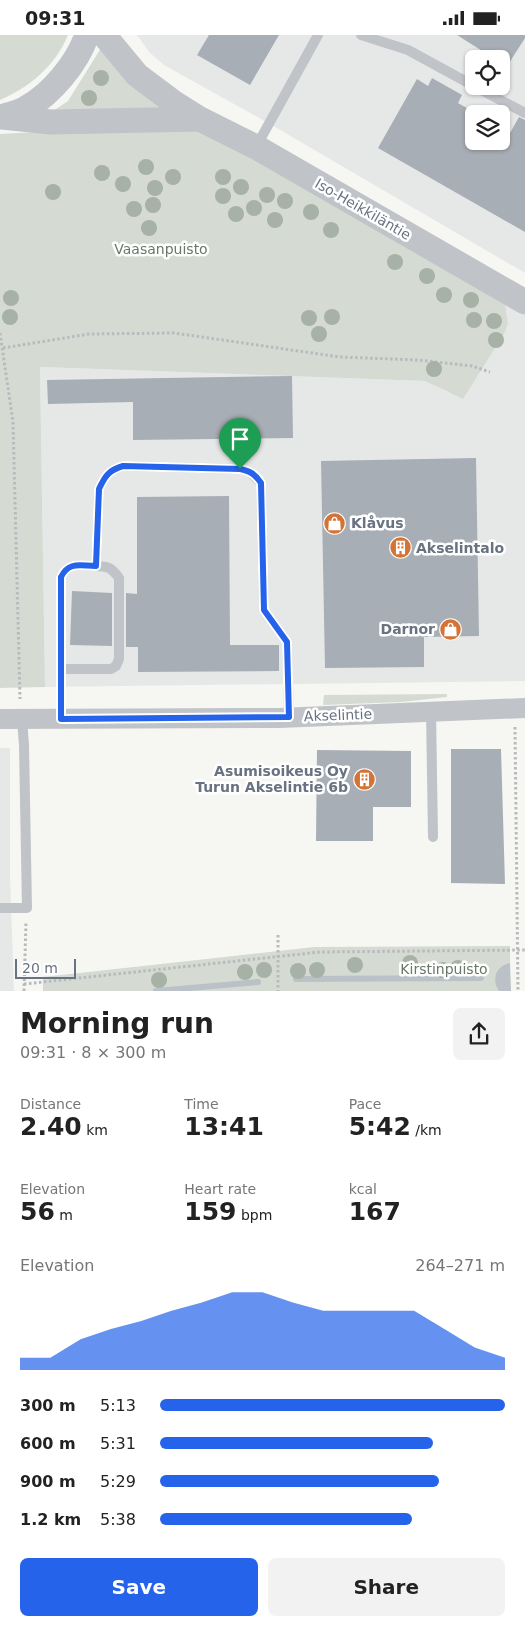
<!DOCTYPE html>
<meta charset="utf-8">
<style>
:root{--surface:#fff;--page:#f2f2f2;--text:#222;--muted:#767676;--accent:#2563eb}
body{margin:0;font-family:"DejaVu Sans",sans-serif;background:var(--page);color:var(--text);height:100vh;display:flex;flex-direction:column;font-size:19px;white-space:nowrap}
*{box-sizing:border-box;margin:0}
p{font-size:16px;color:var(--muted)}
.icon{flex:none;width:28px;height:28px;fill:none;stroke:currentColor;stroke-width:2;stroke-linecap:round;stroke-linejoin:round}
.map{position:relative;height:956px;overflow:hidden}
.panel{display:flex;flex-direction:column;background:var(--surface);flex:1}
.panel>*{flex:none}
.buttons{position:absolute;left:465px;top:15px;display:grid;gap:10px}
.buttons a{display:grid;place-items:center;width:45px;height:45px;border-radius:8px;background:var(--surface);box-shadow:0 1px 4px #0004;font-size:25px}
.scale{position:absolute;left:15px;bottom:12px;width:61px;box-sizing:border-box;padding-left:5px;border:2px solid #687281;border-top:0;font-size:14px;line-height:18px;white-space:nowrap;color:#687281;-webkit-text-stroke:4px #fff;paint-order:stroke}
.pin{position:absolute;display:grid;place-items:center;width:42px;height:42px;color:#fff;margin:-51px -21px;border-radius:50% 50% 50% 0;rotate:-45deg;box-shadow:0 0 5px #0007}
.pin .icon{rotate:45deg}
.round{display:grid;place-items:center;flex:none;width:52px;height:52px;border-radius:8px;background:var(--page)}
.overview{display:flex;align-items:center;justify-content:space-between;height:85px;padding:0 20px}
h1{font-size:28px;font-weight:700;line-height:38px}
.figures{display:grid;grid-template-columns:repeat(3,1fr);gap:8px;height:85px;padding:5px 20px}
.figures div{display:grid;align-content:center}
.figures b{font-size:25px;font-weight:700}
.figures small{font-size:14px;font-weight:400}
.figures p{font-size:14px}
.chart{height:140px;padding:10px 20px}
.chart p{display:flex;justify-content:space-between}
.chart svg{width:100%;height:90px;margin-top:5px;fill:var(--accent);opacity:.7}
.button{display:flex;gap:10px;margin-top:auto;padding:10px 20px}
.button a{flex:1;height:58px;border-radius:8px;background:var(--accent);color:#fff;font-size:20px;font-weight:700;line-height:58px;text-align:center}
.button a+a{background:var(--page);color:var(--text)}
ul{padding:0 20px;list-style:none;font-size:16px}
li{display:grid;grid-template-columns:80px 60px 1fr;align-items:center;height:38px}
li i{height:12px;border-radius:6px;background:var(--accent)}
.status{display:flex;justify-content:space-between;align-items:center;height:35px;padding:0 25px;background:var(--surface);direction:ltr}
.status svg{height:14px;fill:currentColor}
.map>svg:first-child{display:block}
</style>
<div class="status"><b>09:31</b><svg viewBox="0 0 49 12"><path d="M0 12V9h3v3zM5 12V6h3v6zM10 12V3h3v9zM15 12V0h3v12zM26 1h20v11H26zM47 4h2v5h-2z"/></svg></div>
<div class="map">
<svg width="525" height="956" viewBox="0 0 525 956">
<rect width="100%" height="100%" fill="#f6f6f3"/>
<path fill="#e6e8e7" fill-rule="evenodd" d="M 137,0 L 525,0 L 525,238 L 270,89 L 164,30 L 150,18 ZM 474,24 L 501,24 L 501,51 L 474,51 ZM 474,79 L 501,79 L 501,106 L 474,106 Z
M 505,268 L 525,279 L 525,646 L 45,652 L 40,332 L 426,346 L 449,358 L 508,288 Z
M 0,713 L 10,713 L 10,843 L 14,956 L 0,956 Z"/>
<path fill="#d5dbd3" d="M 0,0 L 68,0 C 55,31 30,52 0,65 Z
M 101,13 L 130,49 L 169,74 L 50,78 L 68,66 Z
M 167,90 L 191,94 L 213,101 L 505,268 L 508,288 L 505,297 L 463,364 L 425,346 L 40,332 L 45,652 L 0,653 L 0,99 Z
M 447,659 L 447,662 L 402,667 L 323,670 L 324,660 Z
M 510,911 L 510,956 L 43,956 L 43,942 L 314,912 Z"/>
<path fill="#bac2c7" d="M 510,928 L 511,956 L 499,956 C 491,944 496,931 510,928 Z"/>
<g fill="none" stroke-linecap="round" stroke-linejoin="round">
<path stroke="#bac2c7" stroke-width="6" d="M 296,944 L 481,943
M 156,956 L 258,947"/>
</g>
<path fill="#a8aeb5" d="M 209,0 L 279,0 L 250,50 L 197,20 Z
M 457,0 L 525,0 L 525,3 L 507,31 L 501,27 L 501,24 L 495,24 Z
M 432,43 L 462,60 L 458,68 L 477,79 L 474,79 L 474,106 L 501,106 L 501,93 L 510,98 L 519,82 L 525,85 L 525,197 L 378,113 L 417,44 L 428,51 Z
M 292,341 L 293,403 L 133,405 L 133,367 L 48,369 L 47,345 Z
M 476,423 L 479,601 L 424,602 L 424,632 L 325,633 L 321,426 Z
M 229,461 L 230,610 L 279,610 L 279,636 L 138,637 L 138,612 L 126,612 L 126,558 L 137,559 L 137,462 Z
M 72,556 L 112,558 L 112,611 L 70,610 Z
M 451,714 L 501,714 L 505,849 L 451,848 Z
M 317,715 L 411,716 L 411,772 L 373,772 L 373,806 L 316,806 Z"/>
<g fill="none" stroke-linecap="round" stroke-linejoin="round">
<path stroke="#b8babd" stroke-width="3" stroke-dasharray="2.5 2.5" stroke-linecap="butt" d="M 0,298 L 13,387 L 20,664
M 3,313 L 89,299 L 174,298 L 340,322 L 418,325 L 472,331 L 490,337
M 515,692 L 518,956
M 278,900 L 278,956
M 24,949 L 320,917 L 525,915
M 24,956 L 26,887"/>
<path stroke="#c0c3c7" stroke-width="10" d="M 361,0 L 408,15 L 474,51
M 474,51 L 525,78
M 256,112 L 318,0
M 96,531 C 80,531 69,526 61,542 L 61,634 L 111,634 L 116,631 L 119,624 L 119,543 C 112,533 108,531 96,531 L 99,454 C 105,441 109,435 123,431 L 240,434 L 250,437 L 261,448 L 264,575 L 287,607 L 289,682
M 431,676 L 433,802
M 61,684 L 61,634
M 0,873 L 27,873 L 24,710 L 22,684"/>
<path stroke="#c0c3c7" stroke-width="20" d="M 0,684 L 279,683 L 525,673"/>
<path stroke="#c0c3c7" stroke-width="25" d="M 104,0 L 137,40 L 173,67 L 200,84 L 256,112 L 525,267
M 4,81 C 11,79 19,77 26,73 C 52,59 77,28 87,0
M 2,82 L 51,87 L 200,84"/>
</g>
<g fill="#a7b1a5">
<circle cx="101" cy="43" r="8"/>
<circle cx="89" cy="63" r="8"/>
<circle cx="146" cy="132" r="8"/>
<circle cx="102" cy="138" r="8"/>
<circle cx="173" cy="142" r="8"/>
<circle cx="223" cy="142" r="8"/>
<circle cx="123" cy="149" r="8"/>
<circle cx="241" cy="152" r="8"/>
<circle cx="155" cy="153" r="8"/>
<circle cx="53" cy="157" r="8"/>
<circle cx="267" cy="160" r="8"/>
<circle cx="223" cy="161" r="8"/>
<circle cx="285" cy="166" r="8"/>
<circle cx="153" cy="170" r="8"/>
<circle cx="254" cy="173" r="8"/>
<circle cx="134" cy="174" r="8"/>
<circle cx="311" cy="177" r="8"/>
<circle cx="236" cy="179" r="8"/>
<circle cx="275" cy="185" r="8"/>
<circle cx="149" cy="193" r="8"/>
<circle cx="331" cy="195" r="8"/>
<circle cx="395" cy="227" r="8"/>
<circle cx="427" cy="241" r="8"/>
<circle cx="444" cy="260" r="8"/>
<circle cx="11" cy="263" r="8"/>
<circle cx="471" cy="265" r="8"/>
<circle cx="10" cy="282" r="8"/>
<circle cx="332" cy="282" r="8"/>
<circle cx="309" cy="283" r="8"/>
<circle cx="474" cy="285" r="8"/>
<circle cx="494" cy="286" r="8"/>
<circle cx="319" cy="299" r="8"/>
<circle cx="496" cy="305" r="8"/>
<circle cx="434" cy="334" r="8"/>
<circle cx="410" cy="928" r="8"/>
<circle cx="355" cy="930" r="8"/>
<circle cx="458" cy="933" r="8"/>
<circle cx="264" cy="935" r="8"/>
<circle cx="317" cy="935" r="8"/>
<circle cx="443" cy="935" r="8"/>
<circle cx="298" cy="936" r="8"/>
<circle cx="245" cy="937" r="8"/>
<circle cx="159" cy="945" r="8"/>
</g>
<g fill="none" stroke-linecap="round" stroke-linejoin="round">
<defs>
<path id="route" d="M 123,431 L 240,434 C 250,436 255,439 261,448 L 264,575 L 287,607 L 289,682 L 61,684 L 61,542 C 69,526 80,531 96,531 L 99,454 C 105,441 109,435 123,431 Z"/>
</defs>
<use href="#route" stroke="#fff" stroke-width="10"/>
<use href="#route" stroke="#2563eb" stroke-width="6"/>
</g>
<defs>
<symbol id="shop-disc" viewBox="-11 -11 22 22"><circle r="9.5" fill="#d37437" stroke="#fff"/><path d="M-5-2.5h2.3a2.7 3.5 0 0 1 5.4 0H5L5.5 6h-11ZM-1.5-2.5h3a1.5 2.3 0 0 0-3 0Z" fill="#fff"/></symbol>
<symbol id="building-disc" viewBox="-11 -11 22 22"><circle r="9.5" fill="#d37437" stroke="#fff"/><path d="M-4-6H4V6H1V3H-1V6H-4ZM-2.5-4.3h1.7v1.8h-1.7ZM.8-4.3h1.7v1.8H.8ZM-2.5-1h1.7V.8h-1.7ZM.8-1h1.7V.8H.8Z" fill="#fff"/></symbol>
</defs>
<g fill-rule="evenodd">
<use href="#shop-disc" x="322" y="476" width="25" height="25"/>
<use href="#building-disc" x="388" y="500" width="25" height="25"/>
<use href="#shop-disc" x="438" y="582" width="25" height="25"/>
<use href="#building-disc" x="352" y="732" width="25" height="25"/>
</g>
<g text-anchor="middle" stroke-width="5" stroke-linejoin="round" paint-order="stroke">
<g font-size="14" fill="#687281" stroke="#fff">
<text transform="translate(363 174) rotate(30)" y="5">Iso-Heikkiläntie</text>
<text transform="translate(338 680) rotate(-2)" y="5">Akselintie</text>
</g>
<g font-size="14" fill="#677966" stroke="#fff">
<text x="161" y="219">Vaasanpuisto</text>
<text x="444" y="939">Kirstinpuisto</text>
</g>
<g font-size="14" font-weight="bold" fill="#687281" stroke="#fff" text-anchor="start">
<text x="351" y="493">Klåvus</text>
<text x="416" y="518">Akselintalo</text>
<text x="435" y="599" text-anchor="end">Darnor</text>
<text x="348" y="741" text-anchor="end">Asumisoikeus Oy<tspan x="348" dy="16">Turun Akselintie 6b</tspan></text>
</g>
</g>
</svg>
<div class="buttons">
<a><svg class="icon" aria-label="locate" viewBox="0 0 24 24"><circle cx="12" cy="12" r="6"/><path d="M12 2v4M12 18v4M2 12h4M18 12h4"/></svg></a>
<a><svg class="icon" aria-label="layers" viewBox="0 0 24 24"><path d="M12 4l9 5-9 5-9-5zM3 14l9 5 9-5"/></svg></a>
</div>
<div class="scale">20 m</div>
<div class="pin" style="left:240px;top:434px;background:#1e9e55"><svg class="icon" aria-label="arrive" viewBox="0 0 24 24"><path d="M6 21V4h12l-3 4 3 4H6"/></svg></div>
</div>
<section class="panel">
<div class="overview"><div><h1>Morning run</h1><p>09:31 · 8 × 300 m</p></div><a class="round"><svg class="icon" aria-label="share" viewBox="0 0 24 24"><path d="M12 15V3M7 8l5-5 5 5M5 13v7h14v-7"/></svg></a></div>
<div class="figures">
<div><p>Distance</p><b>2.40<small> km</small></b></div>
<div><p>Time</p><b>13:41</b></div>
<div><p>Pace</p><b>5:42<small> /km</small></b></div>
</div>
<div class="figures">
<div><p>Elevation</p><b>56<small> m</small></b></div>
<div><p>Heart rate</p><b>159<small> bpm</small></b></div>
<div><p>kcal</p><b>167</b></div>
</div>
<div class="chart"><p><span>Elevation</span>264–271 m</p>
<svg viewBox="0 0 160 44" preserveAspectRatio="none"><path d="M0 44V38L10 38L20 29L30 24L40 20L50 15L60 11L70 6L80 6L90 11L100 15L110 15L120 15L130 15L140 24L150 33L160 38V44z"/></svg>
</div>
<ul>
<li><b>300 m</b>5:13<i style="width:100%"></i></li>
<li><b>600 m</b>5:31<i style="width:79%"></i></li>
<li><b>900 m</b>5:29<i style="width:81%"></i></li>
<li><b>1.2 km</b>5:38<i style="width:73%"></i></li>
</ul>
<div class="button"><a>Save</a><a>Share</a></div>
</section>
